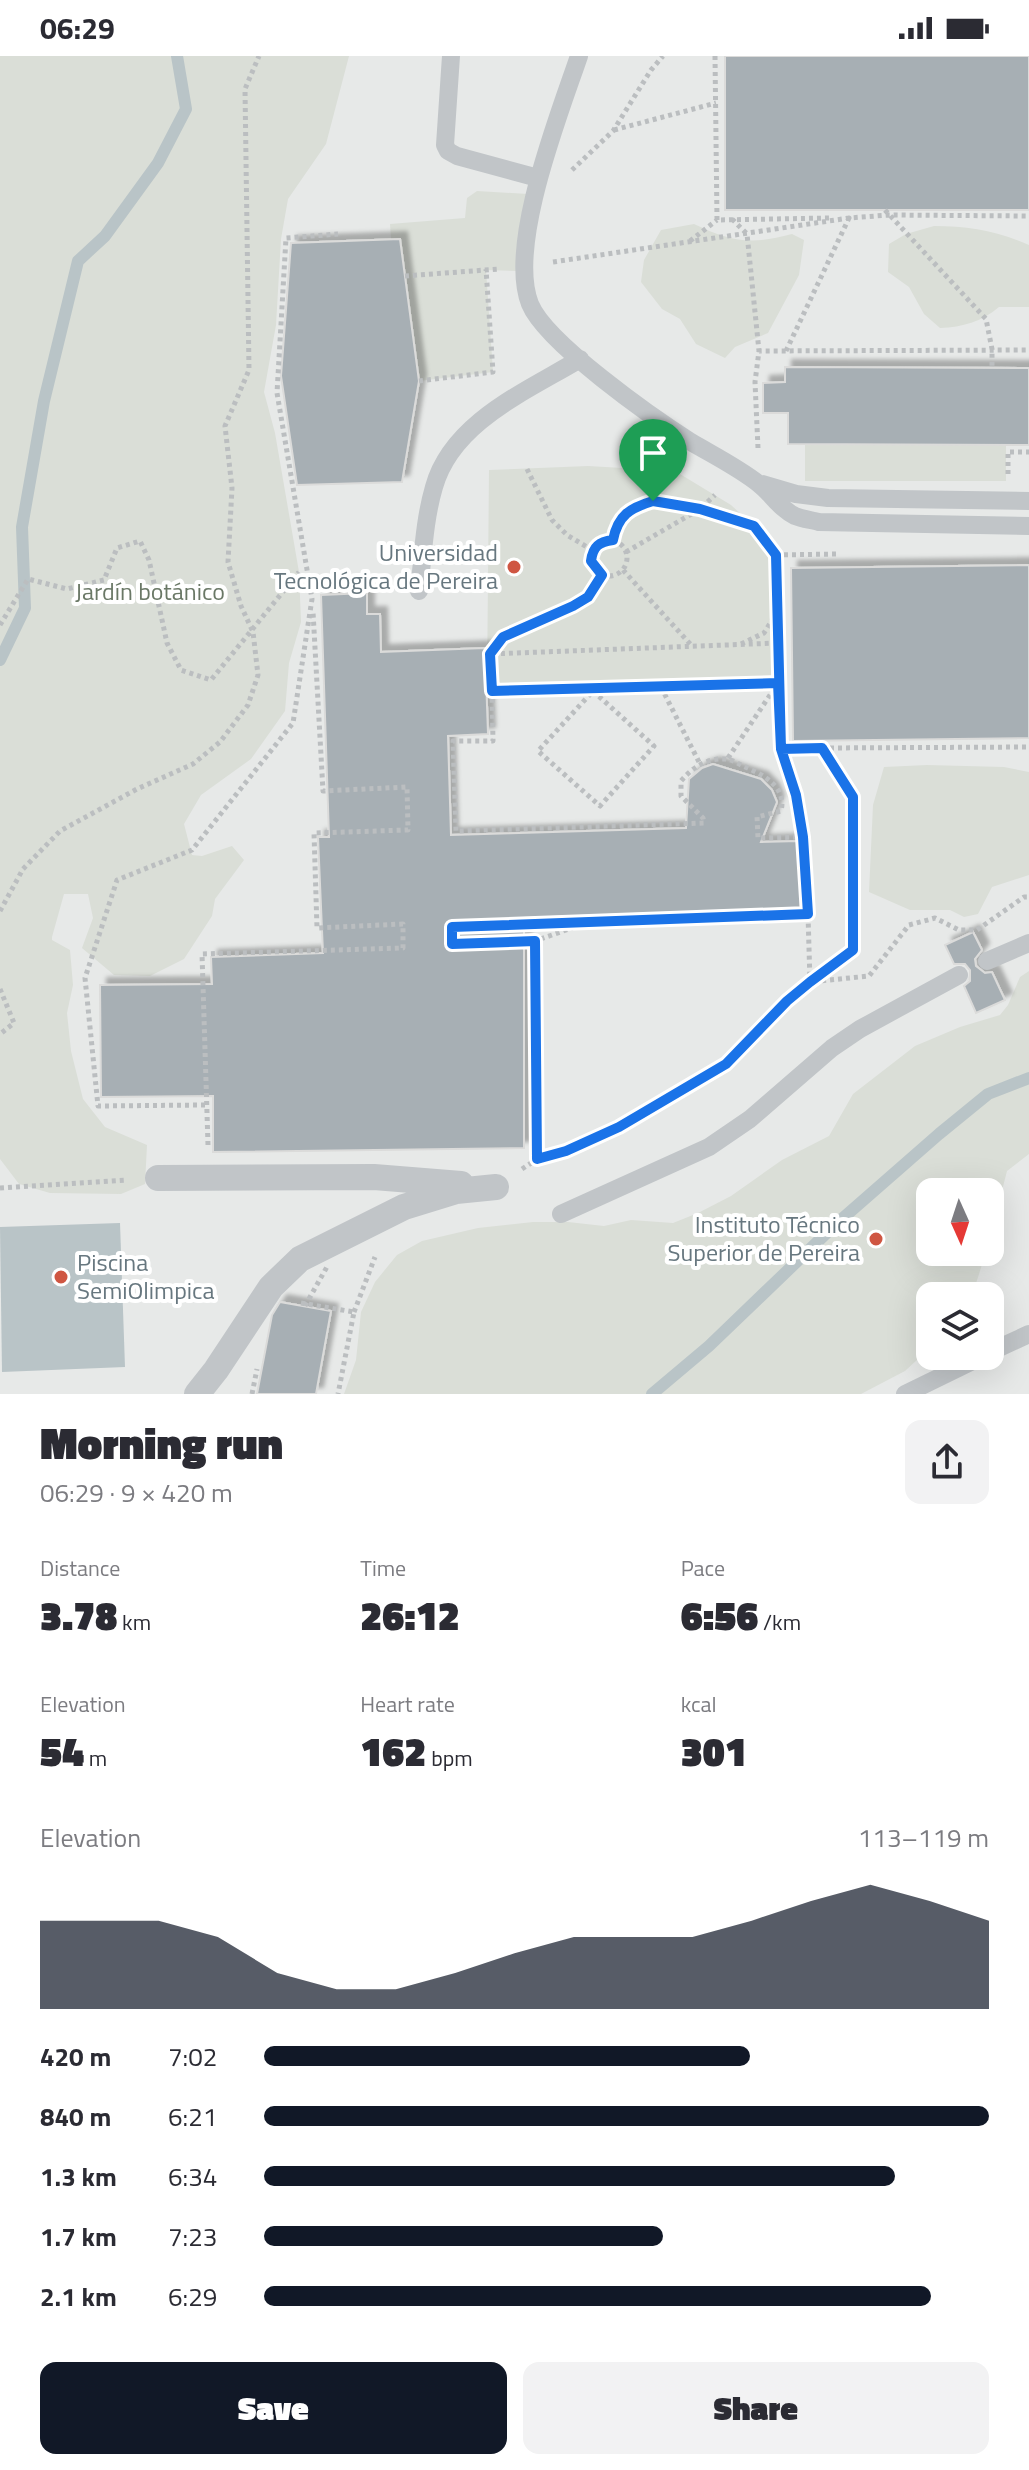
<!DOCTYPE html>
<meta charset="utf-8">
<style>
:root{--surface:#fff;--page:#f2f2f3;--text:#2b2b33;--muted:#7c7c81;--accent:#111827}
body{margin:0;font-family:"Titillium Web",sans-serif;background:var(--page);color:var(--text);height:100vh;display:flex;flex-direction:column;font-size:30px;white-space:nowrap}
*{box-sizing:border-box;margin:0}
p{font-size:26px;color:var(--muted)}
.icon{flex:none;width:44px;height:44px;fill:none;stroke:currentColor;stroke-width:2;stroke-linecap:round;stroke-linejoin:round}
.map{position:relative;height:1338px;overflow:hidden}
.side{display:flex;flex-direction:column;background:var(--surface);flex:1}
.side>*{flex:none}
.needle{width:52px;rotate:177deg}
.controls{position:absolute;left:916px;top:1122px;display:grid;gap:16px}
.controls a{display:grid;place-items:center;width:88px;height:88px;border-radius:16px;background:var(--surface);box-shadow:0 8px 32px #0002;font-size:40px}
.pin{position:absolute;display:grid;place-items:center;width:68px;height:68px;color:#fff;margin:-82px -34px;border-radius:50% 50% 50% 0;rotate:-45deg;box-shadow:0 0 8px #0007}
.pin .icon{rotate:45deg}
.round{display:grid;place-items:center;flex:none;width:84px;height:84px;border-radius:16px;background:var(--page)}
.overview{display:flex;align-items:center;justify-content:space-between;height:136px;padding:0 40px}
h1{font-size:44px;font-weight:800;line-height:60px}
.stats{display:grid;grid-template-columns:repeat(3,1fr);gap:12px;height:136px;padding:8px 40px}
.stats div{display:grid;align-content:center}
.stats b{font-size:40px;font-weight:800}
.stats small{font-size:22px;font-weight:400}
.stats p{font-size:22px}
.chart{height:224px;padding:16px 40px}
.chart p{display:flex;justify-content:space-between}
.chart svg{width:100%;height:144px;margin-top:8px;fill:var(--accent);opacity:.7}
.primary-button{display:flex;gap:16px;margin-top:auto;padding:16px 40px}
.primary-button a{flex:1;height:92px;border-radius:16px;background:var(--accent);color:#fff;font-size:32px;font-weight:800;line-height:92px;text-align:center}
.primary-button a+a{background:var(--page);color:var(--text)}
ul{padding:0 40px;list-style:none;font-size:26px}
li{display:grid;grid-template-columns:128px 96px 1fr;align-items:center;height:60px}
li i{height:20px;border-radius:10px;background:var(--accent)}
.status{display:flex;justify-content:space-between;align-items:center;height:56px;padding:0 40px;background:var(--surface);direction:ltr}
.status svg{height:22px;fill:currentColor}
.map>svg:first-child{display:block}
</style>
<div class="status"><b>06:29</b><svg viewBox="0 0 49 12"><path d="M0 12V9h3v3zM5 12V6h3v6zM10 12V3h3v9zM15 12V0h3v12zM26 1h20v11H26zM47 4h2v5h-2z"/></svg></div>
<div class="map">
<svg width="1029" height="1338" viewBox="0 0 1029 1338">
<defs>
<filter id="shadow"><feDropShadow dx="7" dy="-7" stdDeviation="2" flood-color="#0004"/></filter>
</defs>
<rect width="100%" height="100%" fill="#f9f9f8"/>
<path fill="#e7e9e8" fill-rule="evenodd" d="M 0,0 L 1029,0 L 1029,1338 L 0,1338 ZM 930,1136 L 990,1136 L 990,1196 L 930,1196 ZM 930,1240 L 990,1240 L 990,1300 L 930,1300 Z"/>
<path fill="#daded7" d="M 0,0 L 349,0 L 326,88 L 288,143 L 281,183 L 276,269 L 264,336 L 275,377 L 299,516 L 301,566 L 289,607 L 285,655 L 251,703 L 201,739 L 184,768 L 192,799 L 202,800 L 232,790 L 244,804 L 215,843 L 212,860 L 184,903 L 150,920 L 114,919 L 82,892 L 93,862 L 88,838 L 64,838 L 52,881 L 52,884 L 70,894 L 73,929 L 67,957 L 71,995 L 83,1043 L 105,1071 L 147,1089 L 145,1128 L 121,1138 L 50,1137 L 19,1128 L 0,1103 Z
M 477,135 L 528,138 L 521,215 L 486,214 L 493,316 L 419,325 L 400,183 L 391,183 L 390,168 L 465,162 L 467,142 Z
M 694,168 C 731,186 752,189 792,178 L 804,184 L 799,219 L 768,277 L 735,291 L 725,302 L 696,288 L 680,263 L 662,253 L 641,226 L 644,204 L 661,174 Z
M 934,170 C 969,170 997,175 1029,189 L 1029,251 L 999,251 C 981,266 963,271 940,272 L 924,258 L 909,231 L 888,216 L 889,188 L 906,178 Z
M 805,389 L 1006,389 L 1006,425 L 805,425 Z
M 588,410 L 675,415 L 731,449 L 754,470 L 776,499 L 778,621 L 487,630 L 489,414 Z
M 927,709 L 1004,711 L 1029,716 L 1029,819 L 992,831 L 978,858 L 964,861 L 950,854 L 910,854 L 869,836 L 873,749 L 884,711 Z
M 1029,915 L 1029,1098 L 1007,1115 L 990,1181 L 990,1136 L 930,1136 L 930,1196 L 986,1196 L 972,1240 L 930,1240 L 930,1292 L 905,1315 L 861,1338 L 344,1338 L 356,1304 L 361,1256 L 375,1226 L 397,1199 L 422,1185 L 478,1172 L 533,1166 L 568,1166 L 604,1170 L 631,1164 L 673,1167 L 698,1157 L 731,1140 L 782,1104 L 829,1080 L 853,1038 L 915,990 L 960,971 L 1000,959 L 1008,949 L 1020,921 Z"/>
<path fill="#b9c4c7" d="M 120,1167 L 125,1311 L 2,1316 L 0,1171 Z"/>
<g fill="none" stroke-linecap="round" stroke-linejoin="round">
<path stroke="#b9c4c7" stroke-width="12" d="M 0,604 L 25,552 L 22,471 L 44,345 L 78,205 L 105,180 L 158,107 L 186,53 L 177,0
M 652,1338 L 709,1290 L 835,1169 L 939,1078 L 988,1038 L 1029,1022"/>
</g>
<path fill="#a7afb4" stroke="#dbdbda" stroke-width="2" filter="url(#shadow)" d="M 725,0 L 1029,0 L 1029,154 L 725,154 Z
M 400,183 L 419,325 L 402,426 L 297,429 L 281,320 L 291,187 Z
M 785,311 L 1029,312 L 1029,389 L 788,388 L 788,357 L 763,357 L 763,327 L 785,326 Z
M 1029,509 L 1029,682 L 793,685 L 791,512 Z
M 367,537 L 367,558 L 380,558 L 381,596 L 485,592 L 488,678 L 448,680 L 451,779 L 686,772 L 689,723 L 702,712 L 713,708 L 761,723 L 772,734 L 777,746 L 761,786 L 799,785 L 801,852 L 524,862 L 524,1092 L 213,1096 L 213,1040 L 101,1041 L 100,929 L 212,928 L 211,901 L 323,897 L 318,781 L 329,781 L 321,539 Z
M 973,876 L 982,894 L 975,903 L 976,910 L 985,917 L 992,916 L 1005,944 L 976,957 L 964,930 L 970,925 L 970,914 L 965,908 L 954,908 L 945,889 Z
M 280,1246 L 331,1255 L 316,1338 L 257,1338 L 272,1259 Z"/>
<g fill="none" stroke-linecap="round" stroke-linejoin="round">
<path stroke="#bbbec0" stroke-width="5" stroke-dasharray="4 4" stroke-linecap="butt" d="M 715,0 L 717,164 L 829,162
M 614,74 L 716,47
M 572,114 L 613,75 L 651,14 L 663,0
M 885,154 L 986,263 L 992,293 L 992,312
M 732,163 L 747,178 L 759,295
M 690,185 L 717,164
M 553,206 L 849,162 L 889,159 L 1029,160
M 405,220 L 499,213
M 786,295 L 849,162 L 847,162
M 419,325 L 493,316 L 486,213
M 758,392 L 755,326 L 759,295 L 1029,294
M 527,413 L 552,464 L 567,479 L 592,494
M 1008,418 L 1008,396 L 1029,396
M591 502a18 18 0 1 1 36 0a18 18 0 1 1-36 0Z
M 626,496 L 700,453 L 715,439
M 776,499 L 839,498
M 623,514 L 692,590
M 0,569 L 28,523 L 67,533 L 104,524 L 117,492 L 140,485 L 149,504 L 167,587 L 181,614 L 211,624 L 299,516
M 741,588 L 764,577 L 777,556
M 491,597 L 503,581 L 573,550 L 588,541 L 602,519
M 661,631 L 700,708
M 492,635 L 490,598 L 778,587
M 593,635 L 654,690 L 600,750 L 538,695 Z
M 822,692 L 1029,691
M 781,693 L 822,692 L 853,741 L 853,894 L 810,926 L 808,858
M 728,702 L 778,627 L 492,635 L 493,685 L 453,685 L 456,775 L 704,767 L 703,762 L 681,740 L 681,725 C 692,712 706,702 725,703 C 731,703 737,707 743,710 C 762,718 787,730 781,755 L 757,761 L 758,782 L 803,781
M 0,855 L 23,813 L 60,775 L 137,733 L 193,708 L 220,686 L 248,649 L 258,619 L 253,576 L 241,550 L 228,506 L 232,432 L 225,370 L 249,314 L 245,33 L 259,0
M 535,885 L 452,888 L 452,871 L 808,858 L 803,781 L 796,739 L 781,693 L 776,499 L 754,470 L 700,453 L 653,445 L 633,451 L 619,467 L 613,484
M 0,933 L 14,967 L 0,978
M 205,1049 L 98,1050 L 85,922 L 117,824 L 192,794 L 293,667 L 312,543 L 277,337 L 286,182 L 338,178
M 208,1089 L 202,898 L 403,892 L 403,868 L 317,872 L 314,777 L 408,774 L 407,731 L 323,735 L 313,556
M 537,1103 L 535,885 L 583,868
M 522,1113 L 537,1103 L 566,1095 L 619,1071 L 726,1008 L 810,926 L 869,920 L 909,869 L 935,862 L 959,874 L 977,874 L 1024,841 L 1029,841
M 0,1132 L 127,1124
M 301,1247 L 354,1256 L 338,1338
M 354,1256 L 375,1201
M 252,1338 L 257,1313"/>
<path stroke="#c1c5c8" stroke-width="18" d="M 451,0 L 445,89 L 448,95 L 457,100 L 538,122
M 579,0 C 559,59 507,190 530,248 C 546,287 653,362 691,386 C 713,399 739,412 759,428 C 771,437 780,453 795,460 C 802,463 812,464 819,466 L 1029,470
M 762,428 L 796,438 L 828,442 L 1029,445
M 419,535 C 423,501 424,465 434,431 C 452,366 527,335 580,303
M 987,905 L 1029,887
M 561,1158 L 709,1091 L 750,1063 L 832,992 L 860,973 L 959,919
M 990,1296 L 1029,1278
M 905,1338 L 983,1300"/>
<path stroke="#c1c5c8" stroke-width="26" d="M 158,1122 L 374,1121 L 461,1128
M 197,1338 L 216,1314 L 271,1231 L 300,1203 L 404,1151 L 456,1135 L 496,1131"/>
<path stroke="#bbbec0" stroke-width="5" stroke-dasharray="4 4" stroke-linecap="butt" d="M 305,1250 L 328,1209"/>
</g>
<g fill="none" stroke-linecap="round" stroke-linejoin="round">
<defs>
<path id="route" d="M 653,445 L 700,453 L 754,470 L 776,499 L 781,693 L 796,739 L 803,781 L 808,858 L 452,871 L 452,888 L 535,885 L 537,1103 L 566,1095 L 619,1071 L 726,1008 L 787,945 L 810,926 L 853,894 L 853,741 L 822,692 L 781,693 L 778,627 L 492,635 L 490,598 L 503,581 L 573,550 L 588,541 L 602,519 L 591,505 C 593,490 599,486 613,484 C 618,459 630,452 653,445"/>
</defs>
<use href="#route" stroke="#fff" stroke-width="16"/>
<use href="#route" stroke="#1a73e8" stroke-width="10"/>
</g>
<g fill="#cf5642" stroke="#fff" stroke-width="3">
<circle cx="514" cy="511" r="8"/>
<circle cx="876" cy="1183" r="8"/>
<circle cx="61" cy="1221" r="8"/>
</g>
<g text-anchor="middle" stroke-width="8" stroke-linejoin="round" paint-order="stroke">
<g font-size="24" fill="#67777f" stroke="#fff" text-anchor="end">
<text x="498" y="505">Universidad<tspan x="498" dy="28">Tecnológica de Pereira</tspan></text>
<text x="860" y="1177">Instituto Técnico<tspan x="860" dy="28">Superior de Pereira</tspan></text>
<text x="77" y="1215" text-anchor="start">Piscina<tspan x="77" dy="28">SemiOlimpica</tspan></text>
</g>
<g font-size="24" fill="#6a7866" stroke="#fff">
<text x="150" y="544">Jardín botánico</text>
</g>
</g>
</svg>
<div class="controls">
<a><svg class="needle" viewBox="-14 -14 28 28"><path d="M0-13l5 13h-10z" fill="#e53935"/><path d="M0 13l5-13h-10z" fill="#7c7c81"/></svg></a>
<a><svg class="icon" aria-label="layers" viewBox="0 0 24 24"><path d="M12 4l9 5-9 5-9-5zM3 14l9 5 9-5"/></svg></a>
</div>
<div class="pin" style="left:653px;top:445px;background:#1e9e55"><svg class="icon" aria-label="arrive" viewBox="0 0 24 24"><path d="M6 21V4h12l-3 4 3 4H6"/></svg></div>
</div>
<section class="side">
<div class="overview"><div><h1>Morning run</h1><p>06:29 · 9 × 420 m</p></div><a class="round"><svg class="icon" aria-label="share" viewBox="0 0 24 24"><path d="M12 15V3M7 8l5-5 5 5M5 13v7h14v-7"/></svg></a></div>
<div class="stats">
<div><p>Distance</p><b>3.78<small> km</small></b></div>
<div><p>Time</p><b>26:12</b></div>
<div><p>Pace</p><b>6:56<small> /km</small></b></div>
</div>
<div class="stats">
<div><p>Elevation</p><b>54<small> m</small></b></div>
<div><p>Heart rate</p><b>162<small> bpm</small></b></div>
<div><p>kcal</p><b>301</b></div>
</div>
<div class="chart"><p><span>Elevation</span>113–119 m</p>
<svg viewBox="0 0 160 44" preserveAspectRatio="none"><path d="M0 44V17L10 17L20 17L30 22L40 33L50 38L60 38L70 33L80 27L90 22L100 22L110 22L120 17L130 11L140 6L150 11L160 17V44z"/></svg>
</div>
<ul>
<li><b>420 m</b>7:02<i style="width:67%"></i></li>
<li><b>840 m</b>6:21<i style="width:100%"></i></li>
<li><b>1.3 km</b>6:34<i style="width:87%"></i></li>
<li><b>1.7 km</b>7:23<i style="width:55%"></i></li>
<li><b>2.1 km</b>6:29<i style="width:92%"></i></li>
</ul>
<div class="primary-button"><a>Save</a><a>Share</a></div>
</section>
